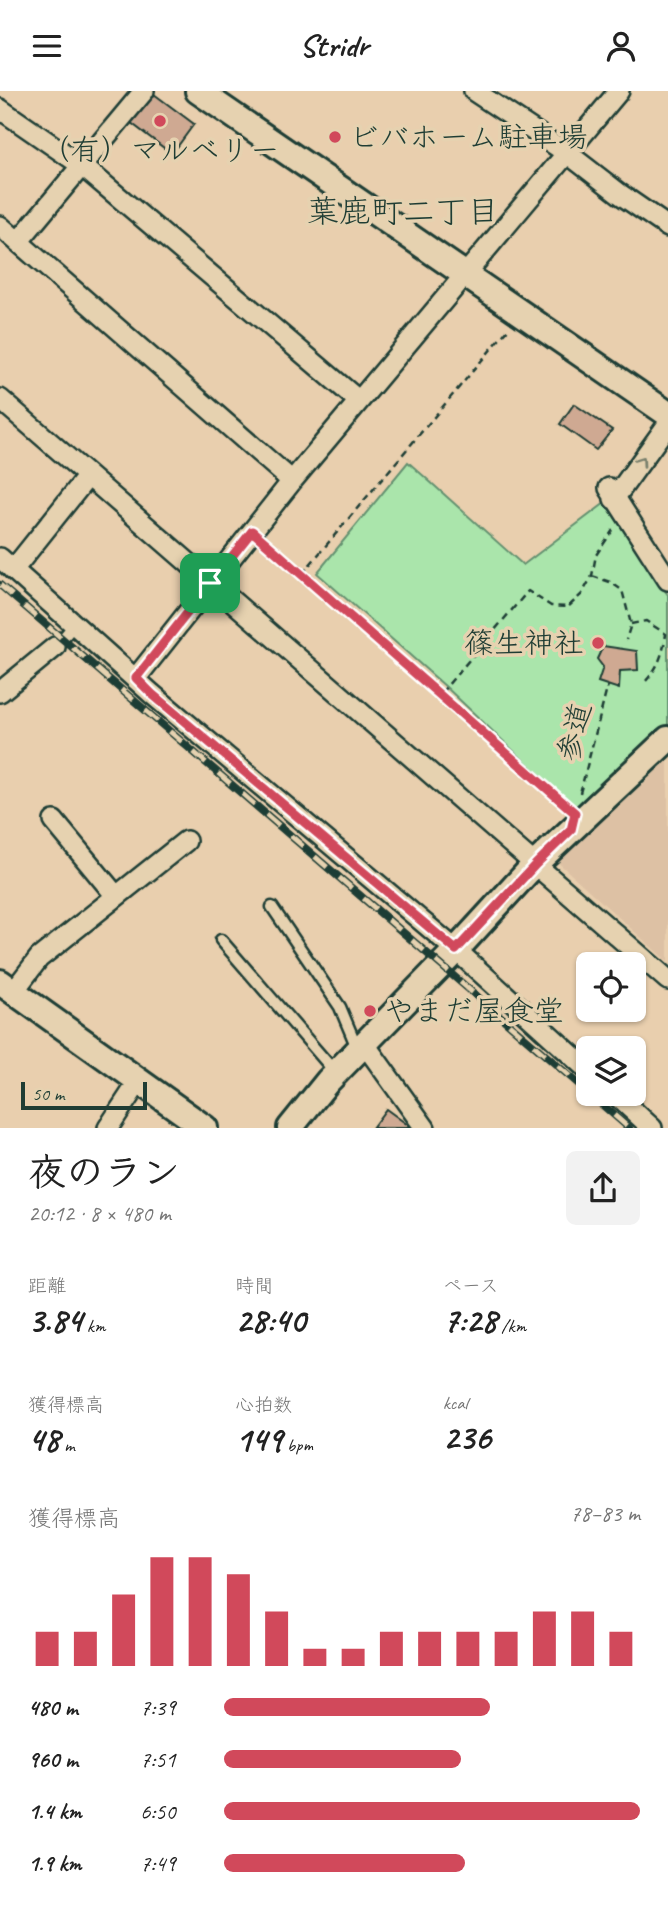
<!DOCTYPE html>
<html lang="ja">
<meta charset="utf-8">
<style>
:root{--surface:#fff;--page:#f2f2f2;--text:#222;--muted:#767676;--accent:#d1495b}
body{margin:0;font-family:Caveat,"Klee One",sans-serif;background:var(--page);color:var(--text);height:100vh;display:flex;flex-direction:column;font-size:26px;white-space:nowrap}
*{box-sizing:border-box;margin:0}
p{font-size:23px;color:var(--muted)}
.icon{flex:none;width:38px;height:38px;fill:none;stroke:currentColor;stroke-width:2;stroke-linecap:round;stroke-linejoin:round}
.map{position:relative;height:1037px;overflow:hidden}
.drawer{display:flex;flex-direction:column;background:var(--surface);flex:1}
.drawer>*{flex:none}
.fabs{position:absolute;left:576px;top:861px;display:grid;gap:14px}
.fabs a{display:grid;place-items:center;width:70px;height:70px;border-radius:10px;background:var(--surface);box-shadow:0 2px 5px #0004;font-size:35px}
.scale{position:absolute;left:21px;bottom:18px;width:126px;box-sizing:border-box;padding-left:7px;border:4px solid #1f3d34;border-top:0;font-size:19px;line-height:24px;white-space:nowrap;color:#1f3d34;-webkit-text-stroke:5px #e6d2b0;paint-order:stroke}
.pin{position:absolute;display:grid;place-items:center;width:60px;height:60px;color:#fff;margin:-30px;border-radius:14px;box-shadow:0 4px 10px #0006}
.round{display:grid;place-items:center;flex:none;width:74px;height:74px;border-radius:10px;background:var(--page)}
.head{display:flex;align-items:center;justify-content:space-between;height:119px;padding:0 28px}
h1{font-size:38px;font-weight:800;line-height:52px}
.stats{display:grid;grid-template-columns:repeat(3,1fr);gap:10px;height:119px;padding:7px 28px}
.stats div{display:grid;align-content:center}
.stats b{font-size:35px;font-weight:800}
.stats small{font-size:19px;font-weight:400}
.stats p{font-size:19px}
.chart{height:196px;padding:14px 28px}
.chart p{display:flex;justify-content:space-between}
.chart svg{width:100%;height:126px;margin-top:7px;stroke:var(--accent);stroke-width:6}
ul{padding:0 28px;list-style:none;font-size:23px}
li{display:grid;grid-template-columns:112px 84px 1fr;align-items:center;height:52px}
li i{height:18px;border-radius:9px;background:var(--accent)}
header{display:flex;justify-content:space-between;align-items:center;height:91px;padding:0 28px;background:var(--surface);font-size:32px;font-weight:800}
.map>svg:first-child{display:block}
</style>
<header><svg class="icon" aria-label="menu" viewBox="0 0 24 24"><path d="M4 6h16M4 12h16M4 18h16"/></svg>Stridr<svg class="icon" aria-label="person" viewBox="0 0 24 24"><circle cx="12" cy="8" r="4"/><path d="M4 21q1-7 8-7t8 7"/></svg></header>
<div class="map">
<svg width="668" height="1037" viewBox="0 0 668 1037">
<rect width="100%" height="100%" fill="#e9cfae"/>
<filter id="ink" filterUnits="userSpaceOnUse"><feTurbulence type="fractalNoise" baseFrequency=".0143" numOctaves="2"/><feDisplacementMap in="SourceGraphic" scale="14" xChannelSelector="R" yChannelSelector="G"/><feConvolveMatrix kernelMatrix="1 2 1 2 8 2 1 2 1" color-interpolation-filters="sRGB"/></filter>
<g filter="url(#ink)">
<path fill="#ddc1a4" d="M 668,660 L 668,871 L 552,766 Z"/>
<path fill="#aae5ab" stroke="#649170" stroke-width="2" d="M 408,371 L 523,474 L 605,412 L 668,504 L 668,638 L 575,718 L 446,596 L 317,482 Z"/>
<path fill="#cfa992" stroke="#1f3d34" stroke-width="2" d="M 150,0 L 194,33 L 172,63 L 126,28 Z
M 574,313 L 612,339 L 596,359 L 560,333 Z
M 603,555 L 637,560 L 638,579 L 620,580 L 619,598 L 598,591 L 603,576 L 597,568 Z
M 386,1018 L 412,1037 L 372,1037 Z"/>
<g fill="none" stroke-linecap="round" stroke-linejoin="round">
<defs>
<path id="service" d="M 55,556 L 75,533
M 272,816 L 340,916 L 358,959
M 221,849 L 335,981"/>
<path id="minor" d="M 474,0 L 567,62 L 620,103 L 668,136
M 0,18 L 81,74 L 359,310
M 0,135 L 292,390
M 18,151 L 144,0
M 0,308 L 668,889
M 609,397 L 668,489
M 614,408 L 668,333
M 0,467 L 152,603 L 456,859 L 588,979
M 13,479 L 88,385
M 136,587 L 292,390 L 619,0
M 0,601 L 55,556
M 54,730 L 116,805
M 13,901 L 39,867 L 186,750
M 364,952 L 425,1037
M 615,1003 L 652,1037
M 108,1037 L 139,990"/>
<path id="tertiary" d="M 198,0 L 668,323
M 0,891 L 205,1037
M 290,1037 L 328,990 L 456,859 L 535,773 L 668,648"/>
</defs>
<use href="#service" stroke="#1f3d34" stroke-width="15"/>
<use href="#minor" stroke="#1f3d34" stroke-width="24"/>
<use href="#tertiary" stroke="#1f3d34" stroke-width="30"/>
<path stroke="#1f3d34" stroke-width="2.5" stroke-dasharray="7 5" stroke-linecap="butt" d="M 267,452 L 567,715
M 302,483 L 509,237
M 592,485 L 610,491 L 622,499 L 631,533 L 626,549
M 631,533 L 646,530 L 666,543 C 663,564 658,577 644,592
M 441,602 L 528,500 L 551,515 L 568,516 L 582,503 L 592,485 L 596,464 L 613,439
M 580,702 L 608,594"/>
<use href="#service" stroke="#e6d2b0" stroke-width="10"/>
<use href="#minor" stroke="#e6d2b0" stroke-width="19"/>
<use href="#tertiary" stroke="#e6d2b0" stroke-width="24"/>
<defs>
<path id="rail" d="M 0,494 L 588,1001
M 590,1003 L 629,1037"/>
</defs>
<use href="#rail" stroke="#1f3d34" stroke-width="8"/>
<use href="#rail" stroke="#e6d2b0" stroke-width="5" stroke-dasharray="16" stroke-linecap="butt"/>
</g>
<defs><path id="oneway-chevron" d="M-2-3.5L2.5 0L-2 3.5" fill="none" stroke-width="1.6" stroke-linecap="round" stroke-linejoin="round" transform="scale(1.75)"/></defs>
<use stroke="#79806c" href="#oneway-chevron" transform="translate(641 370) rotate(-55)"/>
</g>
<g fill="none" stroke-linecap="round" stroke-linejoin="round" filter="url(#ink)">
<defs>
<path id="route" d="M 252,440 L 575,722 L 571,739 L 536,773 L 456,859 L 152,603 L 136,587 Z"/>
</defs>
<use href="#route" stroke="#fff" stroke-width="14"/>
<use href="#route" stroke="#d1495b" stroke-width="9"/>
</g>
<g fill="#d1495b" stroke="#e6d2b0" stroke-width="2.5">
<circle cx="160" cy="30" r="7"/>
<circle cx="335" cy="46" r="7"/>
<circle cx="598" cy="552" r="7"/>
<circle cx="370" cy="920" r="7"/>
</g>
<g text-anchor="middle" stroke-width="7" stroke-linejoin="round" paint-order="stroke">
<g font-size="30" fill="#1f3d34" stroke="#e6d2b0" text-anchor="start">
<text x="349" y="56">ビバホーム駐車場</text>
<text x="160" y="69" text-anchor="middle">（有）マルベリー</text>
<text x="584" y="562" text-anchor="end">篠生神社</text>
<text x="384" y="930">やまだ屋食堂</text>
</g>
<g font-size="30" fill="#1f3d34" stroke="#e6d2b0">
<text transform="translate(574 641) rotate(-76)" y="10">参道</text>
</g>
<g font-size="32" fill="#1f3d34" stroke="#e6d2b0">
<text x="403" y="131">葉鹿町二丁目</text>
</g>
</g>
</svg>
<div class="fabs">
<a><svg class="icon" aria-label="locate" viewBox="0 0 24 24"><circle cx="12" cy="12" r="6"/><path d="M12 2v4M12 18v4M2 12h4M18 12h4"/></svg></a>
<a><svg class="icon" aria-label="layers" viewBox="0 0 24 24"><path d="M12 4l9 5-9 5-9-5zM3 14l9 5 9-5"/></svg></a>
</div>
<div class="scale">50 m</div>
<div class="pin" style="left:210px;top:492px;background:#1e9e55"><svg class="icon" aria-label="arrive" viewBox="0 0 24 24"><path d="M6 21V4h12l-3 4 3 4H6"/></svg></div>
</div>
<section class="drawer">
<div class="head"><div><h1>夜のラン</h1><p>20:12 · 8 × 480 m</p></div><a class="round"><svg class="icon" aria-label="share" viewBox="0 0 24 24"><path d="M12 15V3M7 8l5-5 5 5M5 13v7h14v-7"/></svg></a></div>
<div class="stats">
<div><p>距離</p><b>3.84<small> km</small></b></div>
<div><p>時間</p><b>28:40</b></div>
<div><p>ペース</p><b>7:28<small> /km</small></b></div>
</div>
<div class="stats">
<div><p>獲得標高</p><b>48<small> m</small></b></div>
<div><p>心拍数</p><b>149<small> bpm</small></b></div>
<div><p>kcal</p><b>236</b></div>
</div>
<div class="chart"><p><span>獲得標高</span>78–83 m</p>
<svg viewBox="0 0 160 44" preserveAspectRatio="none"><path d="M5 44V32M15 44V32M25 44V19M35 44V6M45 44V6M55 44V12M65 44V25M75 44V38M85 44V38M95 44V32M105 44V32M115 44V32M125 44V32M135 44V25M145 44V25M155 44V32"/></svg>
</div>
<ul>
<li><b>480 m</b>7:39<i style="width:64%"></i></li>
<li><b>960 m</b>7:51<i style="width:57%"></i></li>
<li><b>1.4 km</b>6:50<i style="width:100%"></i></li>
<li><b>1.9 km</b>7:49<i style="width:58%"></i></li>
</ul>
</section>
